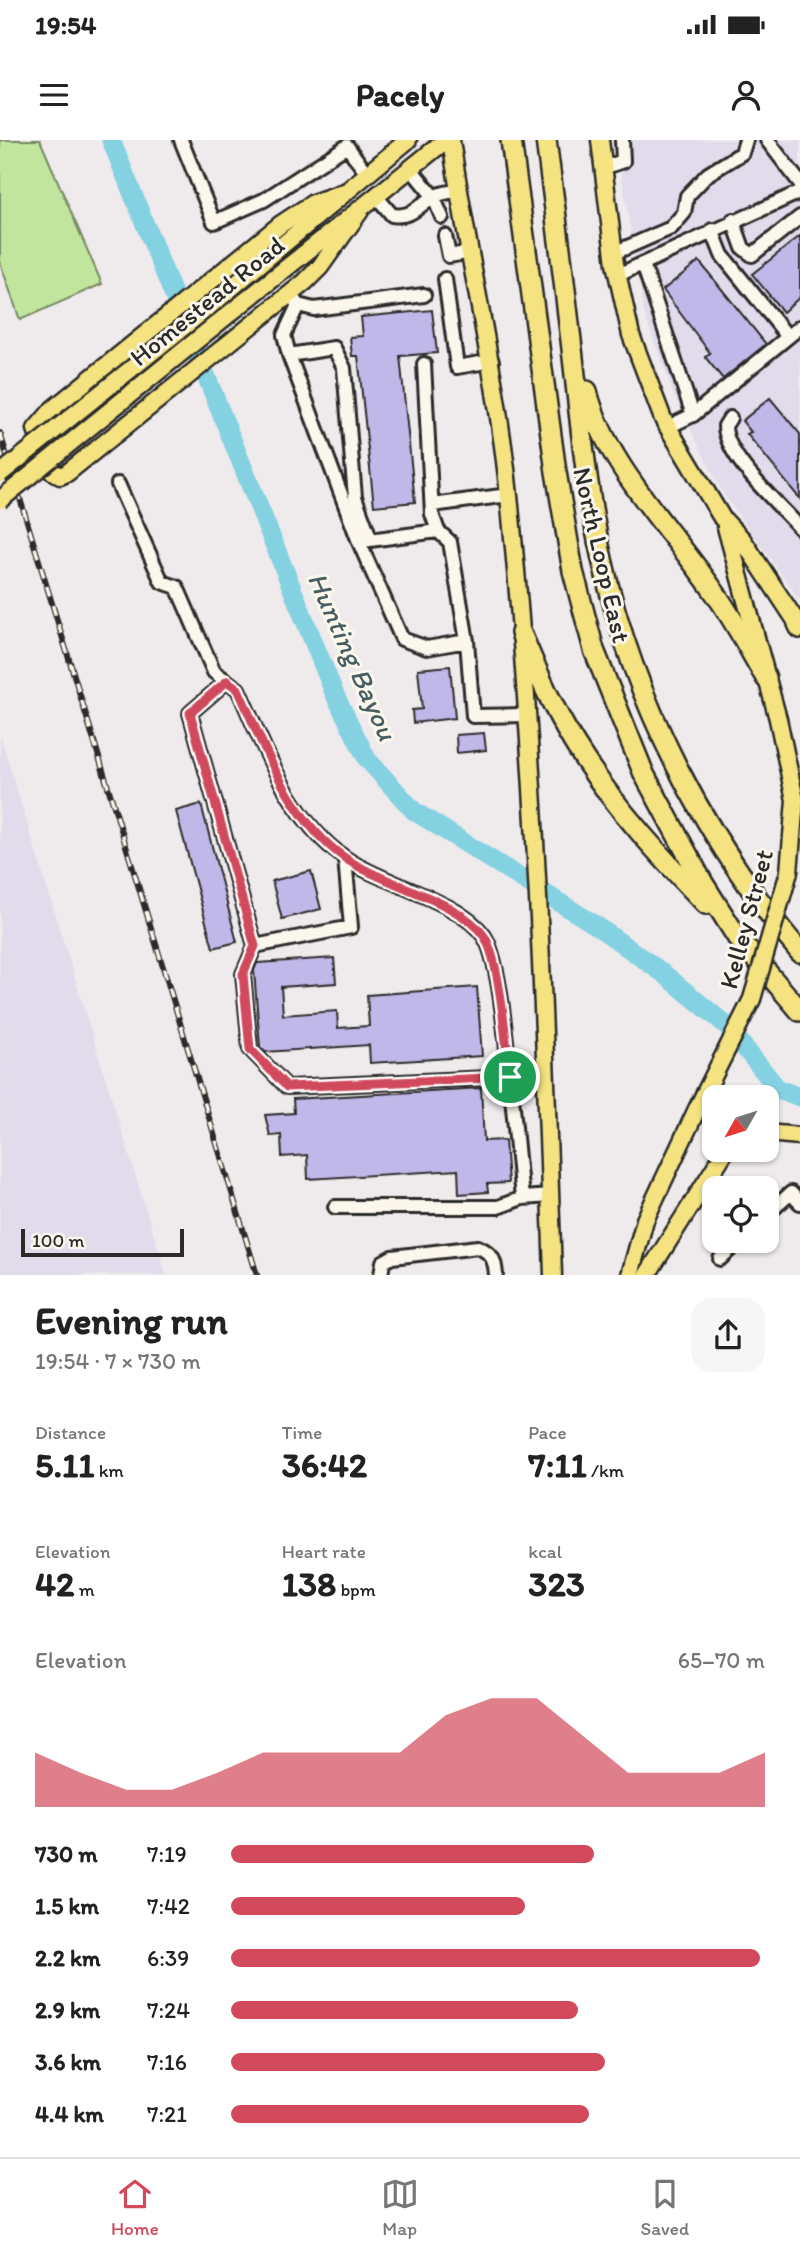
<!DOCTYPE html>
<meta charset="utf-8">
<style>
:root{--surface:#fff;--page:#f6f6f6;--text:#222;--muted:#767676;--line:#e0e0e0;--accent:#d1495b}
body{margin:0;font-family:Itim,sans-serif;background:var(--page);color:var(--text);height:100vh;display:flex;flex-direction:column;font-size:26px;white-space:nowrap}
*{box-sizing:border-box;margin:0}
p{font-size:23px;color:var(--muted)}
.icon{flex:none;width:38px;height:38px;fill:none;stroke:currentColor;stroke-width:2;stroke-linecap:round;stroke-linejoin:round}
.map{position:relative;height:1135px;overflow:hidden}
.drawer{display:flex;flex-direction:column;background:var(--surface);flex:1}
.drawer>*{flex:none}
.needle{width:46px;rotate:231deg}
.tools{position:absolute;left:702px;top:945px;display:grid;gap:14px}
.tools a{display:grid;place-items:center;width:77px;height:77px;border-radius:14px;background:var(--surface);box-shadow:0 2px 5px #0004;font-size:35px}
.scale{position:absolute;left:21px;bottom:18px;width:163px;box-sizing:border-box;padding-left:7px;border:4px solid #2b2b2b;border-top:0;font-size:19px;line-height:24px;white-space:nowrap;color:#2b2b2b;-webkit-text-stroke:5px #fbf7ec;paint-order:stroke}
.pin{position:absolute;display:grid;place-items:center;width:60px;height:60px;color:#fff;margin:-30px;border:4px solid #fff;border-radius:50%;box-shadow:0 2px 7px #0007}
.round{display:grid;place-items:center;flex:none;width:74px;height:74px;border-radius:21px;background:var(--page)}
.headline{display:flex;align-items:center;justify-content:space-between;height:119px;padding:0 35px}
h1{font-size:38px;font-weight:700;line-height:52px}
.figures{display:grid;grid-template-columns:repeat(3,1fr);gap:10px;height:119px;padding:7px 35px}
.figures div{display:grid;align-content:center}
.figures b{font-size:35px;font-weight:700}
.figures small{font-size:19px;font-weight:400}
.figures p{font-size:19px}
.chart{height:196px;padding:14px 35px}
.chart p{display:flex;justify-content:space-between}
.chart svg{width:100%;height:126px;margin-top:7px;fill:var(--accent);opacity:.7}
ul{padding:0 35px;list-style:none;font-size:23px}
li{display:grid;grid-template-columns:112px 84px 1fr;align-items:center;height:52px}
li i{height:18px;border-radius:9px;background:var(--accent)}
.status{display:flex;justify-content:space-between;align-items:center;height:49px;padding:0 35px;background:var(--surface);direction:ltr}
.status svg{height:19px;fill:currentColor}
header{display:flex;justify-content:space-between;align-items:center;height:91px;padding:0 35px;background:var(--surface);font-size:32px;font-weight:700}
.tab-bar{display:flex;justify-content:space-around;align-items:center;height:98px;border-top:2px solid var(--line);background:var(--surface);font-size:19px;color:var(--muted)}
.tab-bar a{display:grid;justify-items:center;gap:4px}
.tab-bar .selected{color:var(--accent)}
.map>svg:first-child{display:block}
</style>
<div class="status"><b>19:54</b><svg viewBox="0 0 49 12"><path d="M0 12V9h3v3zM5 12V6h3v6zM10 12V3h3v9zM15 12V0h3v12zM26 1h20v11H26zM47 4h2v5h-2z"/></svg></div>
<header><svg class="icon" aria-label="menu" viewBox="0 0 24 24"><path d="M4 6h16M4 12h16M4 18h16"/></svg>Pacely<svg class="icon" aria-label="person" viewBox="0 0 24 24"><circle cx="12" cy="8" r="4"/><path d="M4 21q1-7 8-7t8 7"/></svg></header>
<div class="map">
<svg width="800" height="1135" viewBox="0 0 800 1135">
<rect width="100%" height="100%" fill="#efeaec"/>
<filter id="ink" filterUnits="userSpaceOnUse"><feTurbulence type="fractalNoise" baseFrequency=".0143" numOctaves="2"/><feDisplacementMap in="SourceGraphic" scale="14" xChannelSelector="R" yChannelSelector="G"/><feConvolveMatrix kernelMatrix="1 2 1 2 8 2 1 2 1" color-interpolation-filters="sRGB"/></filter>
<g filter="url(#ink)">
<path fill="#e1dbeb" d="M 616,0 L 800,0 L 800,460 L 722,352 L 675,258 L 644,173 Z
M 0,595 L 166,1135 L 0,1135 Z"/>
<path fill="#c2e59e" stroke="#768864" stroke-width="2" d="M 0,0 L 40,0 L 102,144 L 20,180 L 0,122 Z"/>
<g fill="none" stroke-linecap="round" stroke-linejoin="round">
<path stroke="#84d1e2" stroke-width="19" d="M 111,0 L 335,555 L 367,619 L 414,671 L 597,786 L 663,833 L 726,885 L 778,949 L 800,957"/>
</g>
<path fill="#c1b8ea" stroke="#2b2b2b" stroke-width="2" d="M 800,96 L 800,157 L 783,172 L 752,134 Z
M 699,121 L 766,204 L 723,239 L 705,217 L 710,213 L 663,150 Z
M 432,170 L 437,213 L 400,216 L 415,362 L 374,366 L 358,216 L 352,216 L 350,197 L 363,196 L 361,177 Z
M 770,258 L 800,294 L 800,359 L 747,294 L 751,292 L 742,281 Z
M 450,526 L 455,578 L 413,583 L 412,570 L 422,569 L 418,529 Z
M 484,593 L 486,610 L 457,613 L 456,595 Z
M 201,664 L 237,802 L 213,808 L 176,671 Z
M 311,731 L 321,769 L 282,779 L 272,741 Z
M 334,818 L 336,843 L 281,847 L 283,875 L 337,871 L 338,888 L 369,886 L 367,855 L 477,847 L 482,916 L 370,923 L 369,905 L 265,912 L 260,907 L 254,830 L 257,823 Z
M 481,948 L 484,1001 L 505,1000 L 508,1043 L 487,1044 L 488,1052 L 459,1054 L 458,1030 L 308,1039 L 307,1015 L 282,1017 L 281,995 L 270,996 L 265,975 L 294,973 L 293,959 Z"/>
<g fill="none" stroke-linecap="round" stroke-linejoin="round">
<defs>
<path id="minor" d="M 181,0 L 214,82 L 264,60 L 347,6 L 367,34
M 767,0 L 800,43
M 603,28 L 623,21 L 622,0
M 411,29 L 433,56 L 442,77
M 377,57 L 392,75 C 411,78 416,68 431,58 C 438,53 450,52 458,51
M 733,80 L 743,108 L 752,115 L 800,77
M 712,90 L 722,115 L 788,197
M 445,96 L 449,116 L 471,112
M 614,113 L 671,88 L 684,73 L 687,56 L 708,34 L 742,13 L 746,0
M 643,124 L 693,275
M 618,135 L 800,52
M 445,139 L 457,227 L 492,221
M 290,154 L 298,165 L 284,195 L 289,215 L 359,402 L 402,499 L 427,508 L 467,501 L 450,402 L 438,391 L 432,374 L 424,224
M 298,165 L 314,169 L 424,155
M 289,215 L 334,208 L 344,228 L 355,357 L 371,400
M 730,278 L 725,286 C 725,317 779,364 800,388
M 668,287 L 693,275 L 800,187
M 118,344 L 162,442 L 177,447 L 214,532 L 238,549 C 265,608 289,679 345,718 C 381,744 459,760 484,796 C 500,819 506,906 510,937 L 287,947 L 250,909 L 243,834 L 255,806 L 190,573 L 227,541
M 432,365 L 509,355
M 362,401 L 438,391
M 467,501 L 473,576 L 527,575
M 255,806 L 351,787 L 345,718
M 546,935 L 510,937 L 522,1058 L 551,1056
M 335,1067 L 498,1067 L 522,1058
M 766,1075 L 791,1053 L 800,1063
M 720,1119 L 739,1101
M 381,1135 L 383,1122 L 392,1117 L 478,1107 C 492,1113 495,1120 496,1135"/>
<path id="major" d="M 451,0 C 468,119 497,236 509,356 C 535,615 544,875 553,1135
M 600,0 L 615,124 L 631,195 L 663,279 L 722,378 L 742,399 L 798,484
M 347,51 L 313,63 L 281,84 L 53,269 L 36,289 L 49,329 L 60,336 L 67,333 L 305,142 L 320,127 L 360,71
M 217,160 L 408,0
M 224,178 L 446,0
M 726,387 L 778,579 L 795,660 L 789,732
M 766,993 L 800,996
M 630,1135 L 645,1080 L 697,969
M 647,1135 L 726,1010"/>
<path id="highway" d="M 511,0 L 556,332 L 573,431 L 594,510 L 644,634 L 703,743 L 737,797 L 800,871
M 546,0 C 554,61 562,122 569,184 C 579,262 584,341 602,419 C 634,563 705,700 800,812
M 587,251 C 605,324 671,389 713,450 C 733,478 749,509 766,538
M 798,484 L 800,488
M 521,493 C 539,536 557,578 583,617 C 617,670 663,719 706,764"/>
</defs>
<use href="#minor" stroke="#2b2b2b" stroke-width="18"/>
<use href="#major" stroke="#2b2b2b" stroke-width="21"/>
<use href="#highway" stroke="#2b2b2b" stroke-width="24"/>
<use href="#minor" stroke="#fbf7ec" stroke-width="12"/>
<use href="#major" stroke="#f5e382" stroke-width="16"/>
<use href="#highway" stroke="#f5e382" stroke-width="19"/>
<defs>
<path id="rail" d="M 0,293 L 257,1135"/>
</defs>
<use href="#rail" stroke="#2b2b2b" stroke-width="6"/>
<use href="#rail" stroke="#fbf7ec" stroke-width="3.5" stroke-dasharray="10" stroke-linecap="butt"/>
<defs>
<path id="major-bridge" d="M 0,334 L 217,160
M 0,360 L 224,178
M 697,969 L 752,859 L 789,732"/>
</defs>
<use href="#major-bridge" stroke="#2b2b2b" stroke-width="21" stroke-linecap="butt"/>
<use href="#major-bridge" stroke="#f5e382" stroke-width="16"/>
</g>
</g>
<g fill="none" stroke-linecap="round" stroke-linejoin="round" filter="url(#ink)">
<defs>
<path id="route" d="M 227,541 L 238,549 C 265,608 289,679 345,718 C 381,744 459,760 484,796 C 500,819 506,906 510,937 L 287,947 L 250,909 L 243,834 L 255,806 L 190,573 Z"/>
</defs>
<use href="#route" stroke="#fff" stroke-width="14"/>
<use href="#route" stroke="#d1495b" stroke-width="9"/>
</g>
<g text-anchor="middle" stroke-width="6" stroke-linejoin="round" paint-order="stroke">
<g font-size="26" fill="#2b2b2b" stroke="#fbf7ec">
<text transform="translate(207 161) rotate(-39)" y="9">Homestead Road</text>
<text transform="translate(602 415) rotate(77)" y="9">North Loop East</text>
<text transform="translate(746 779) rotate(-75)" y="9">Kelley Street</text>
</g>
<g font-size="28" font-style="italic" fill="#465d62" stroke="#fbf7ec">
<text transform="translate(353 516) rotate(66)" y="10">Hunting Bayou</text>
</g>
</g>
</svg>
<div class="tools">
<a><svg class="needle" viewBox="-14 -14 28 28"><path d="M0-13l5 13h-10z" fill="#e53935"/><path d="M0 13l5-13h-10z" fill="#767676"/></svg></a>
<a><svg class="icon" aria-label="locate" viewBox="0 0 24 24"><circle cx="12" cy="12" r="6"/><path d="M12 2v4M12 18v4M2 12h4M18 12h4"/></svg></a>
</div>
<div class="scale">100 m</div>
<div class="pin" style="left:510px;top:937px;background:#1e9e55"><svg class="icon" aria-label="arrive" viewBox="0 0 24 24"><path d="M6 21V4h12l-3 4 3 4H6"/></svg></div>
</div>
<section class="drawer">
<div class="headline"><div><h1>Evening run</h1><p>19:54 · 7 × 730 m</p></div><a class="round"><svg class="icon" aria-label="share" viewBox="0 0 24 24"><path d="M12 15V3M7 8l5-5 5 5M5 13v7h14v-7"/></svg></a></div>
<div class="figures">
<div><p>Distance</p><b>5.11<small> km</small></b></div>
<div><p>Time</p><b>36:42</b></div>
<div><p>Pace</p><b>7:11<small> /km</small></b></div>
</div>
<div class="figures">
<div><p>Elevation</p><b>42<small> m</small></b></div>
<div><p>Heart rate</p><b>138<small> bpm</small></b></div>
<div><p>kcal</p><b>323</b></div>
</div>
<div class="chart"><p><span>Elevation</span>65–70 m</p>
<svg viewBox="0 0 160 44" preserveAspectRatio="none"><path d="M0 44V25L10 32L20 38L30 38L40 32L50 25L60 25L70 25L80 25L90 12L100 6L110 6L120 19L130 32L140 32L150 32L160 25V44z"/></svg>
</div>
<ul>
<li><b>730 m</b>7:19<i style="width:68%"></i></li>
<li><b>1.5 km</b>7:42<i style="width:55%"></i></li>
<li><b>2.2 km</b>6:39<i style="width:99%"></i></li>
<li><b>2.9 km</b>7:24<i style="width:65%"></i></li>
<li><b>3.6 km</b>7:16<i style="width:70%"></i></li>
<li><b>4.4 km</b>7:21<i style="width:67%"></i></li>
</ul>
</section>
<nav class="tab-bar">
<a class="selected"><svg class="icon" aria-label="home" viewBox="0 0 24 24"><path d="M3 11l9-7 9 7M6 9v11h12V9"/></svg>Home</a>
<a><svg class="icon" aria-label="map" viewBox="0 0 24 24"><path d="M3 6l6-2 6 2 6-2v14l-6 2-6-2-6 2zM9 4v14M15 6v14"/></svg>Map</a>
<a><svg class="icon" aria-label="saved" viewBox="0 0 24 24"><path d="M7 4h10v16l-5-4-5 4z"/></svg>Saved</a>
</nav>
